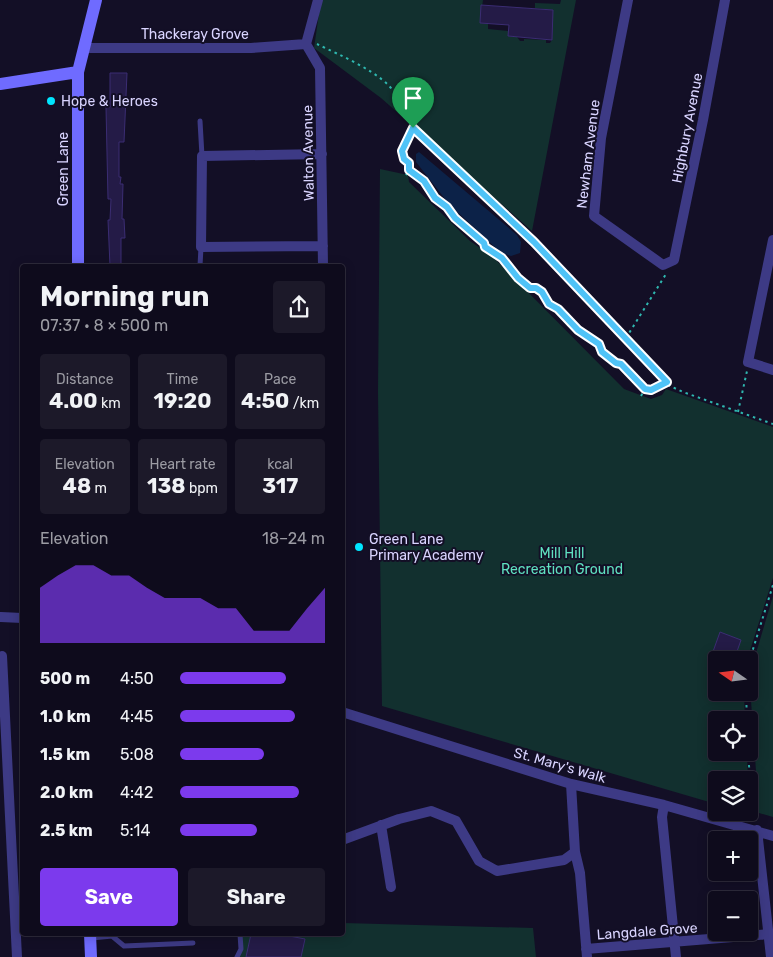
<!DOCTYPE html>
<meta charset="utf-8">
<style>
:root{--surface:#0e0b1c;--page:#1c1929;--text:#f1f3f6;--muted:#9b9ba3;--line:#2e2b3b;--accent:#7c3aed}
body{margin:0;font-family:Rubik,sans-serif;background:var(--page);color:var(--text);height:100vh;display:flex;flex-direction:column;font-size:19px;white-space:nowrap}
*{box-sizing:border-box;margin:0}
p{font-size:16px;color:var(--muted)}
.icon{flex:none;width:28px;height:28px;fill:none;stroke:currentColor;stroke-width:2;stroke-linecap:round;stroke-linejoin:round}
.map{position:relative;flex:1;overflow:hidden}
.panel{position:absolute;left:20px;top:264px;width:325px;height:672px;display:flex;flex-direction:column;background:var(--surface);border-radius:5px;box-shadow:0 2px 12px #0003,0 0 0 1px var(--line)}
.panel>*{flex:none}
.needle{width:32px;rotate:284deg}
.buttons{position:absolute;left:708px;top:651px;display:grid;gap:10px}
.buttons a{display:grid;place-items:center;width:50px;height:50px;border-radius:5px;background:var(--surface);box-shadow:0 2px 12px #0003,0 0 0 1px var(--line);font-size:25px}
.pin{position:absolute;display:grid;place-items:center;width:42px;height:42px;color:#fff;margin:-51px -21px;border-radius:50% 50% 50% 0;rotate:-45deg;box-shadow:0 0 5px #0007}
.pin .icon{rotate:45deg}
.round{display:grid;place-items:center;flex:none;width:52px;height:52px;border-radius:5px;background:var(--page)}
.summary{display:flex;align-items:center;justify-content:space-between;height:85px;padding:0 20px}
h1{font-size:28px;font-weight:700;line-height:38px}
.metrics{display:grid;grid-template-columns:repeat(3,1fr);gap:8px;height:85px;padding:5px 20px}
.metrics div{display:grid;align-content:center;border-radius:5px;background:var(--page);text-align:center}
.metrics b{font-size:21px;font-weight:700}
.metrics small{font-size:14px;font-weight:400}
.metrics p{font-size:14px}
.chart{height:140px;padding:10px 20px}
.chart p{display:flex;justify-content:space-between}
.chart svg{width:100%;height:90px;margin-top:5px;fill:var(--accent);opacity:.7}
.action{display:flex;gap:10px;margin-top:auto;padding:10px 20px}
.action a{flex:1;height:58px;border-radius:5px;background:var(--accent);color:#fff;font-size:20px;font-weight:700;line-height:58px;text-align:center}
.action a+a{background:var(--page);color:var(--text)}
ul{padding:0 20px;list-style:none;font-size:16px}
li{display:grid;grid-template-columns:80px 60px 1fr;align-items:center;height:38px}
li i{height:12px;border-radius:6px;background:var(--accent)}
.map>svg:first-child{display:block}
</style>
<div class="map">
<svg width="773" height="957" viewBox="0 0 773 957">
<rect width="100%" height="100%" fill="#130f26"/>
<path fill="#12302f" d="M 321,0 L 483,0 L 480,23 L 488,24 L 488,29 L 508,31 L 508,36 L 517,37 L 520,41 L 524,41 L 524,39 L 546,40 L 546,43 L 550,43 L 552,40 L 553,10 L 535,8 L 535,3 L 560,4 L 561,0 L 576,0 L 532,231 L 381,98 L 314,48 Z
M 380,169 L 408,175 L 409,182 L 470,241 L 493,257 L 624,389 L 651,399 L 662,395 L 666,389 L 773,427 L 773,578 L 747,660 L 716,660 L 716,692 L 744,693 L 745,720 L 716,720 L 716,752 L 747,753 L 748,780 L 716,780 L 716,804 L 382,706 L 378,392 Z
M 773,596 L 773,817 L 759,813 L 750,687 L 751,670 Z
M 343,923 L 533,928 L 536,957 L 238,957 L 243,934 L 342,934 Z"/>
<path fill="#0c2248" d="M 419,152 L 517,235 L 521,242 L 520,253 L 511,256 L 500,252 L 449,204 L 416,162 L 416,154 Z"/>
<path fill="#241b47" stroke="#3b2d73" d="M 481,5 L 553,10 L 552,40 L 508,36 L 509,25 L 480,23 Z
M 110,73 L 127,73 L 124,142 L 119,142 L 119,177 L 121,177 L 120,184 L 123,184 L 122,219 L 124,219 L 125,238 L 121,238 L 121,266 L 110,266 L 108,220 L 110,220 L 111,199 L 108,199 L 106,107 L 110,107 Z
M 720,632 L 741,640 L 734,660 L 710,660 Z
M 251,934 L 279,934 L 305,939 L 301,957 L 246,957 Z"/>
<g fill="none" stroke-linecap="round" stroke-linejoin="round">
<path stroke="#2fb8b0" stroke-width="2" stroke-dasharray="2.5 4" stroke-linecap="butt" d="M 317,44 C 339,55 384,73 396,95 C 404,108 407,121 417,132 L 534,242 L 670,386 L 683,392 L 773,424
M 409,170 L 424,181 L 435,198 L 447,207 L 455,218 L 484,243 L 485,247 L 502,258 L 518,278 L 530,288 L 536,288 L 542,292 L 549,304 L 558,309 L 578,330 L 599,344 L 602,352 L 612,360 L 621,364 L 645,389 L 658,387 L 662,376
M 406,175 L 410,167 L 402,151 L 413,128
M 626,338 L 666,274
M 641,396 L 645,389
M 738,412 L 747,371
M 749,662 L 773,585
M 746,692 L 747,720
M 748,752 L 753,819"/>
<path stroke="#3d3a85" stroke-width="5" d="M 200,121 L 202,156
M 200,266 L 201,247
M 92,938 L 112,936 L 124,946 L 193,943
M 237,957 L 241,949 L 240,934"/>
<path stroke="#3d3a85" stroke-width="10" d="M 628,0 L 601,138 L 594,216 L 663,265 L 674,260 L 703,120 L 725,0
M 306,44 L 320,68 L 323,266
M 306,44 L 318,0
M 84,48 L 251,48 L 306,44
M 322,154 L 202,156 L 201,247 L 323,246
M 773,240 L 748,362 L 773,370
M 1,617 L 22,618
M 2,656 L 17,957
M 342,712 L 571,784 L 664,805 L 773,836
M 664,805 L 662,817 L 676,957
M 381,825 L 391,887
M 757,830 L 771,957
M 342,840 L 399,819 L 431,811 L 456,821 L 479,861 L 497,871 L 564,860 L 575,852 L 571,784
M 575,852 L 580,873 L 587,957
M 586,949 L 769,934"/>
<path stroke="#6f6bff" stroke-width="12" d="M 0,84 L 78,72
M 78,266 L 78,72 L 96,0
M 90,934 L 91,957"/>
</g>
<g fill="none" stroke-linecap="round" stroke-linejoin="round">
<defs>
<path id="route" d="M 413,128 L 534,242 L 667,382 L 651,390 L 645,389 L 621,364 L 616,363 L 602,352 L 599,344 L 578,330 L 558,309 L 549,304 L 542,292 L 536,288 L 530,288 L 518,278 L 502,258 L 485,247 L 484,243 L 455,218 L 447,207 L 435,198 L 424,181 L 409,170 L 409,163 L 404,159 L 402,151 Z"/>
</defs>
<use href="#route" stroke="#fff" stroke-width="10"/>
<use href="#route" stroke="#4fc3f7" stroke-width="6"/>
</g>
<g fill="#00e5ff" stroke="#130f26" stroke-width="2">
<circle cx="51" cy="101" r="5"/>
<circle cx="359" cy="547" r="5"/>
</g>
<g text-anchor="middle" stroke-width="4" stroke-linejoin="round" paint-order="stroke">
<g font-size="14" fill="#d9d4ff" stroke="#130f26">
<text x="195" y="39">Thackeray Grove</text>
<text transform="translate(687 128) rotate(-79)" y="5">Highbury Avenue</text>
<text transform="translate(308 153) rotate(-91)" y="5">Walton Avenue</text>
<text transform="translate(588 154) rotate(-83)" y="5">Newham Avenue</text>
<text transform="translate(63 169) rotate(-90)" y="5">Green Lane</text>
<text transform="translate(560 765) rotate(16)" y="5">St. Mary's Walk</text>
<text transform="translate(647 931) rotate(-4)" y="5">Langdale Grove</text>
</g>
<g font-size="14" fill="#d9d4ff" stroke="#130f26" text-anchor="start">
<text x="61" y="106">Hope &amp; Heroes</text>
<text x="369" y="544">Green Lane<tspan x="369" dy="16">Primary Academy</tspan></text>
</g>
<g font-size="14" fill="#5fe0c0" stroke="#130f26">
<text x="562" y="558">Mill Hill<tspan x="562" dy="16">Recreation Ground</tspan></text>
</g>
</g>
</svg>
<div class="buttons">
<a><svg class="needle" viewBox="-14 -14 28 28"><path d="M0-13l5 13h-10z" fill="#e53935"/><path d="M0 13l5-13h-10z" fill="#9b9ba3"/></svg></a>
<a><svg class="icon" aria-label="locate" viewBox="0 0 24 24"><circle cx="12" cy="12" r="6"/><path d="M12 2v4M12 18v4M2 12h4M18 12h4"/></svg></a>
<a><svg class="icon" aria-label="layers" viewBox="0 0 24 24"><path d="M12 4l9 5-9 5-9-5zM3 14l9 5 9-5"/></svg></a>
<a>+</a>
<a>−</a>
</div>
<div class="pin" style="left:413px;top:128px;background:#1e9e55"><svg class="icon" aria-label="arrive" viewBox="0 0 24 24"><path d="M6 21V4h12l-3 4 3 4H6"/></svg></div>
<section class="panel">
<div class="summary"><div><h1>Morning run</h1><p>07:37 · 8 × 500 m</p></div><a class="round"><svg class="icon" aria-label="share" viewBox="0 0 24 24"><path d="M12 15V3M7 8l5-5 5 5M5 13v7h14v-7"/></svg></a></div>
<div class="metrics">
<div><p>Distance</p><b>4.00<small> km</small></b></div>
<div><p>Time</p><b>19:20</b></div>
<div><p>Pace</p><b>4:50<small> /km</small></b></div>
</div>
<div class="metrics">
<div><p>Elevation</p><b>48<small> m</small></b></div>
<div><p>Heart rate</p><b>138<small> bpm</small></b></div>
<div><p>kcal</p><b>317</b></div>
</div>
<div class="chart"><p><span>Elevation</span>18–24 m</p>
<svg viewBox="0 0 160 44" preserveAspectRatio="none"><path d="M0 44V17L10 11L20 6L30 6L40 11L50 11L60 17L70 22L80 22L90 22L100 27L110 27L120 38L130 38L140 38L150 27L160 17V44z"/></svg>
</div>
<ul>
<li><b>500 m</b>4:50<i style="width:73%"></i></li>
<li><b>1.0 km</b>4:45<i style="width:79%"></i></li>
<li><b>1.5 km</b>5:08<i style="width:58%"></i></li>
<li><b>2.0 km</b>4:42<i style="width:82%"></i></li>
<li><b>2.5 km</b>5:14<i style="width:53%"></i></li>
</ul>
<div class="action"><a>Save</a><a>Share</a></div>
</section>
</div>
